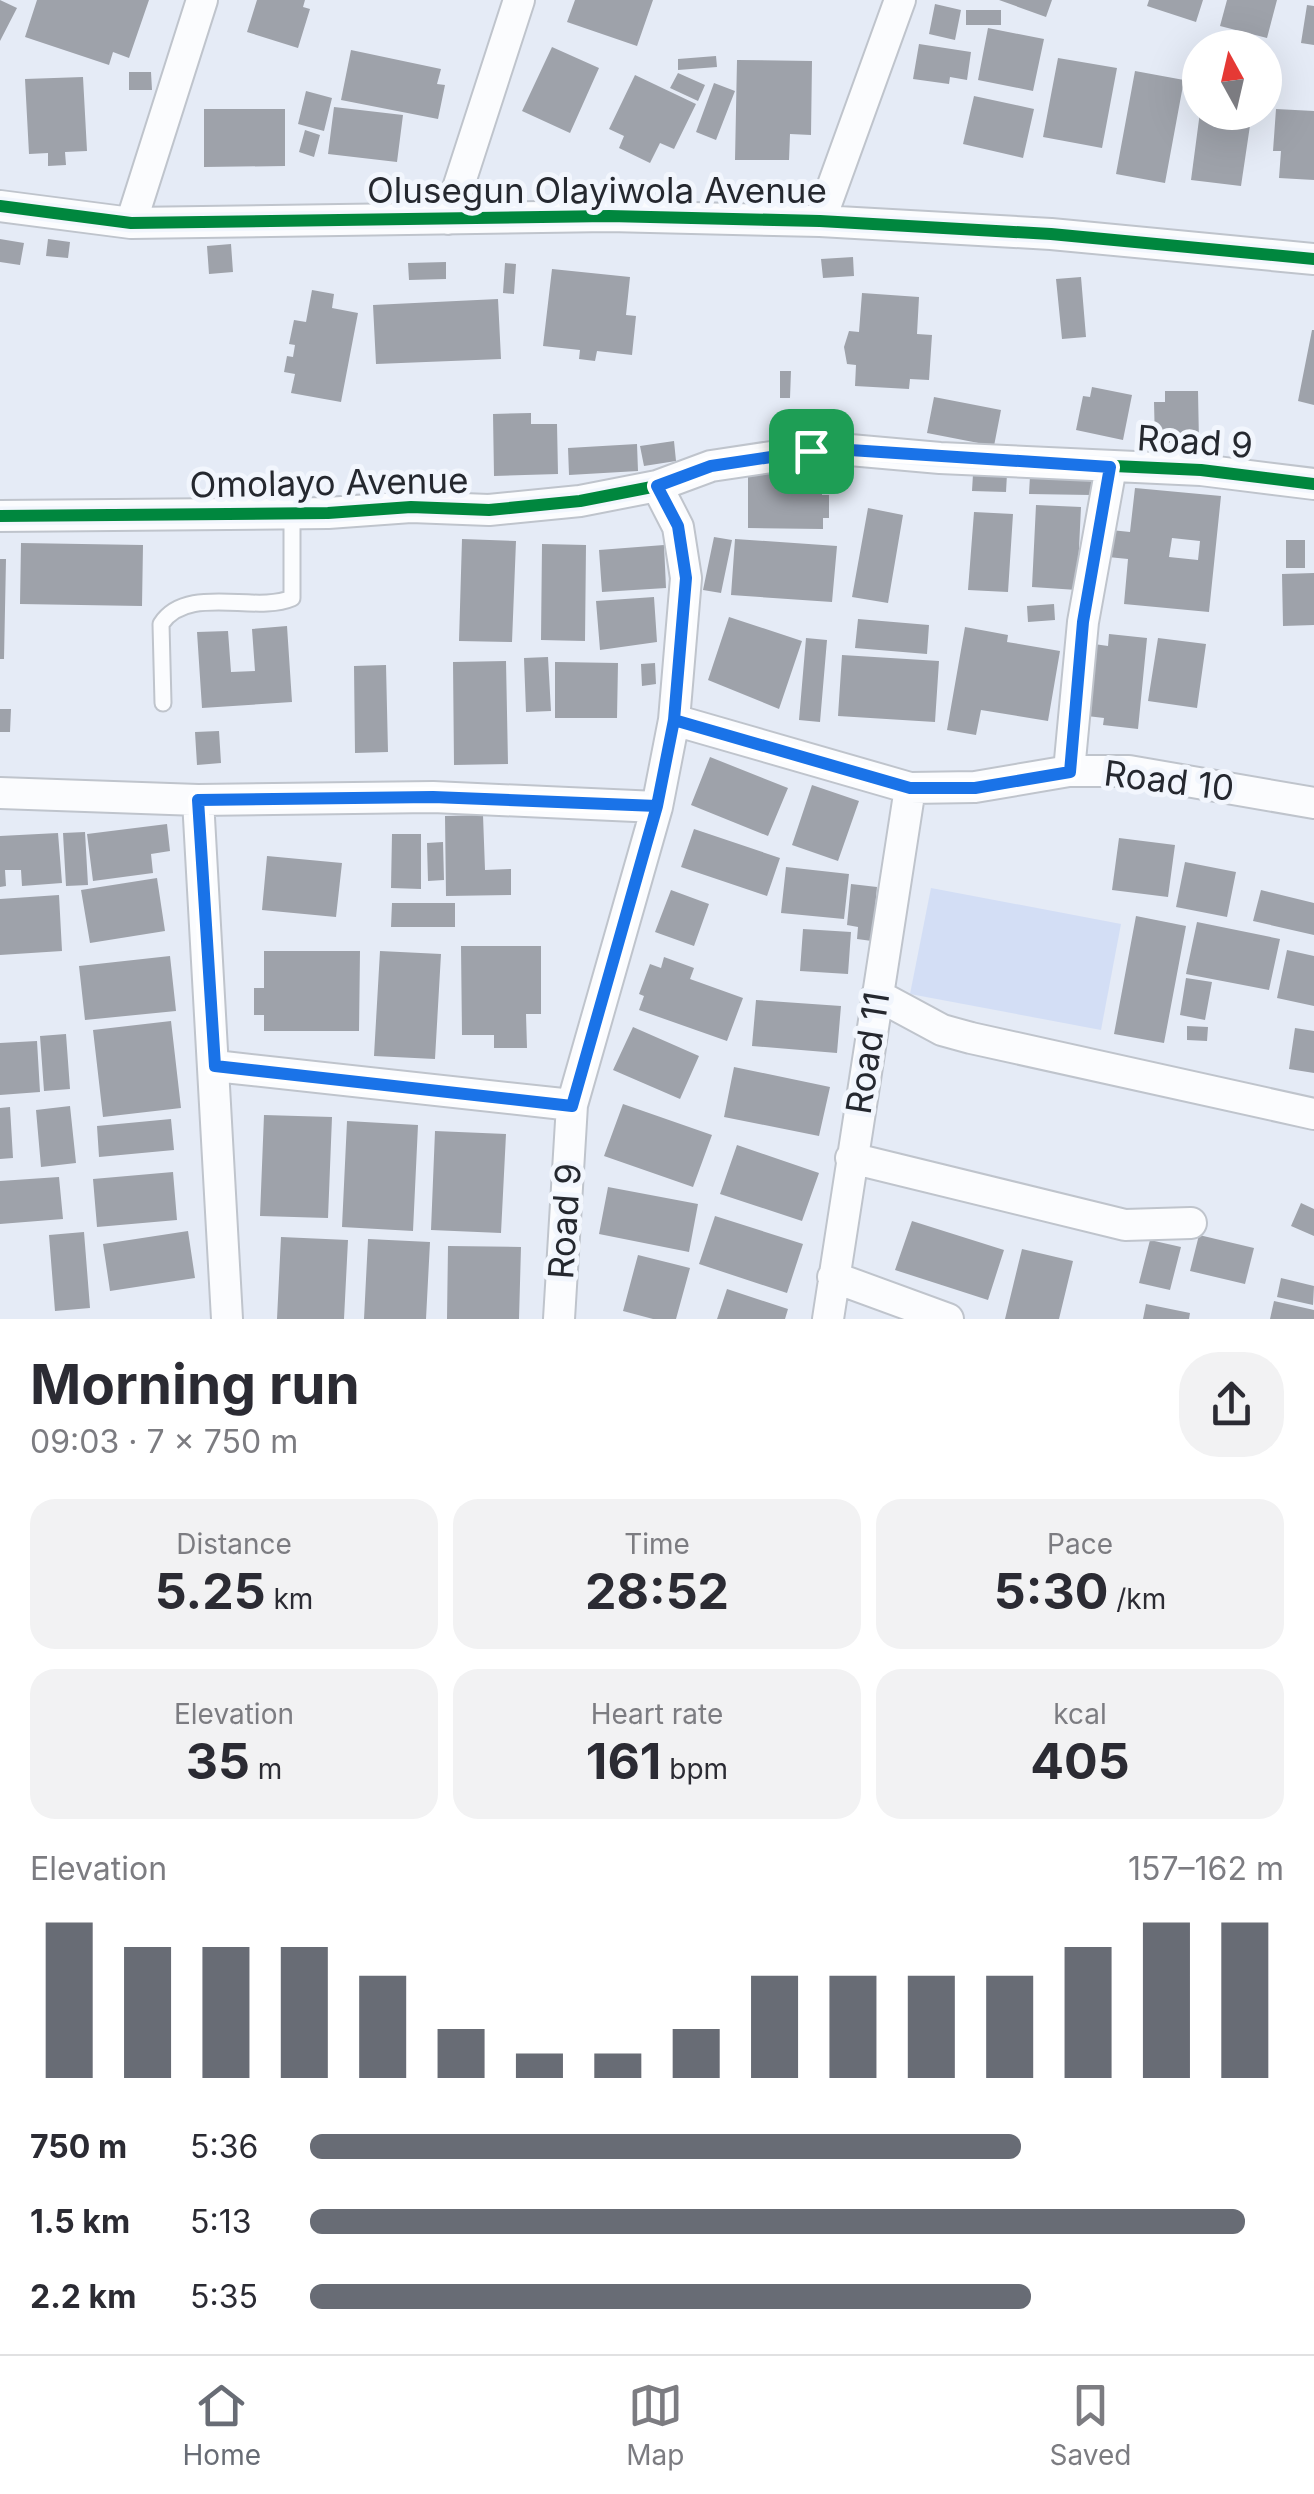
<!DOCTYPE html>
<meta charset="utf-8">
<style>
:root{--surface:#fff;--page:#f2f2f3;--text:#2b2b33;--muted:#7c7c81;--line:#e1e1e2;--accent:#686c75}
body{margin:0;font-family:Inter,sans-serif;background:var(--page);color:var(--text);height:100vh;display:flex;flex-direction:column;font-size:38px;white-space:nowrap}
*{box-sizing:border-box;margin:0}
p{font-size:32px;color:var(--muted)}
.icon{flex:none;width:55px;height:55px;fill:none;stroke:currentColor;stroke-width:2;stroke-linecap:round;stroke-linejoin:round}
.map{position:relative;height:1319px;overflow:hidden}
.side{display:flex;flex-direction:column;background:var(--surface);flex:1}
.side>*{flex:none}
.needle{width:65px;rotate:352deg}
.buttons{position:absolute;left:1182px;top:30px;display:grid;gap:20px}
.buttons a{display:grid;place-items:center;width:100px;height:100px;border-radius:50%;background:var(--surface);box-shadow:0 10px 40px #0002;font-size:50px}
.pin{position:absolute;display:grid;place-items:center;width:85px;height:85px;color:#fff;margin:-42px;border-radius:20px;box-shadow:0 5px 15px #0006}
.round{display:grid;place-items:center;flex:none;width:105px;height:105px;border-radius:40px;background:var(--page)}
.overview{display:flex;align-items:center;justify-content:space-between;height:170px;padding:0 30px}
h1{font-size:55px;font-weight:700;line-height:75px}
.metrics{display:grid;grid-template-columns:repeat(3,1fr);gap:15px;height:170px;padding:10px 30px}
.metrics div{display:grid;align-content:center;border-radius:25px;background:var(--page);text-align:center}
.metrics b{font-size:50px;font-weight:700}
.metrics small{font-size:28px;font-weight:400}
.metrics p{font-size:28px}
.chart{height:280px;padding:20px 30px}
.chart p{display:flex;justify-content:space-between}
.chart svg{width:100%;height:180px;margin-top:10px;stroke:var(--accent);stroke-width:6}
ul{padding:0 30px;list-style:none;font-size:32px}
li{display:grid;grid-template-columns:160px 120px 1fr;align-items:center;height:75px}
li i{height:25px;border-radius:12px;background:var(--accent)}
.menu{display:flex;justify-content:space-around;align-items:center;height:140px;border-top:2px solid var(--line);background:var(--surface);font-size:28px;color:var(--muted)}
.menu a{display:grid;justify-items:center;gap:5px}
.menu .active{color:var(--accent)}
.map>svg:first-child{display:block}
</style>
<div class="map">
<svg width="1314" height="1319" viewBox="0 0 1314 1319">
<rect width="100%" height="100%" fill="#e5ebf6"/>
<path fill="#d3def5" d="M 931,888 L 1121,924 L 1101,1030 L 910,994 Z"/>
<path fill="#9ea2aa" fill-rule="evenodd" d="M 0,0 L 17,8 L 0,41 Z
M 37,0 L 149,0 L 129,58 L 113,52 L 109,65 L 25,37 Z
M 257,0 L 305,0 L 303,7 L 310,9 L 298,48 L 247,32 Z
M 575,0 L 653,0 L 637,46 L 567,22 Z
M 999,0 L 1052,0 L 1046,17 Z
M 1149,0 L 1203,0 L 1196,22 L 1147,6 Z
M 1227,0 L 1277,0 L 1267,38 L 1220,26 Z
M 935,4 L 961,10 L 955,40 L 929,34 Z
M 1307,5 L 1314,6 L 1314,45 L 1301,43 Z
M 966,10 L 1001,10 L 1001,25 L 966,25 Z
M 988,28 L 1044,39 L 1033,91 L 978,80 Z
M 919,44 L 971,52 L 967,80 L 950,77 L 949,84 L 913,79 Z
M 552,47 L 599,68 L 570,133 L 522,111 Z
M 351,50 L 441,69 L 437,84 L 445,85 L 438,119 L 341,100 Z
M 716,56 L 717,67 L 678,70 L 678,59 Z
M 1058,58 L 1117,68 L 1102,148 L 1043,137 Z
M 737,60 L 812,61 L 811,135 L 790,134 L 789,160 L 735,160 Z
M 1135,71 L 1184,80 L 1165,183 L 1116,174 Z
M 129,72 L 151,72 L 152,90 L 129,90 Z
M 678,73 L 705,85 L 698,101 L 670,88 Z
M 635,75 L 696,104 L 674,149 L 660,143 L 650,163 L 619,148 L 624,136 L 609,129 Z
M 83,77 L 87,151 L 65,152 L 66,165 L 48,166 L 48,153 L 29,154 L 25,79 Z
M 714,83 L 735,91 L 716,140 L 696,132 Z
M 306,91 L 332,98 L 324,131 L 298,124 Z
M 974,96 L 1034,109 L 1023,158 L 963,144 Z
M 334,107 L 403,115 L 397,162 L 328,154 Z
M 204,109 L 285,109 L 285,166 L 204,167 Z
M 1276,109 L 1314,111 L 1314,180 L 1279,178 L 1281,151 L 1273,151 Z
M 1200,112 L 1252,112 L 1241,186 L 1191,180 Z
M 305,130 L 320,135 L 314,157 L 299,152 Z
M 0,239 L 24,243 L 20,265 L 0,262 Z
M 48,239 L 70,242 L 68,258 L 46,256 Z
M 231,244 L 233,272 L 209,274 L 207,246 Z
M 853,257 L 854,276 L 823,278 L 821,259 Z
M 446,262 L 446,279 L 409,280 L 408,263 Z
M 505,263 L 516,264 L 514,294 L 503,293 Z
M 552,269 L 630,277 L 626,315 L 636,316 L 632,355 L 597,351 L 595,361 L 579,359 L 580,350 L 543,346 Z
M 1081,277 L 1086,337 L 1062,339 L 1056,279 Z
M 312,290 L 334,294 L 332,308 L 358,313 L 341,402 L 291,393 L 295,374 L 284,372 L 287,356 L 293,357 L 295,345 L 289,344 L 294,320 L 306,322 Z
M 862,293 L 919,297 L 917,334 L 932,335 L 929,380 L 910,379 L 909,389 L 855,386 L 856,365 L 847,364 L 844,347 L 849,331 L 859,332 Z
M 498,299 L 501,359 L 376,364 L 373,305 Z
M 1312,330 L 1314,330 L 1314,405 L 1298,401 Z
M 780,371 L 791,371 L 790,398 L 780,398 Z
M 1092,387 L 1132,395 L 1123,440 L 1076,430 L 1083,396 L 1090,397 Z
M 1165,391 L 1198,391 L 1199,442 L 1155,443 L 1154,402 L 1165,402 Z
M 934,397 L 1001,410 L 994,446 L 927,433 Z
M 531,413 L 531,424 L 557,424 L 558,474 L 494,476 L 493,414 Z
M 674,441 L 676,461 L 644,466 L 640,446 Z
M 637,444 L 638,471 L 569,475 L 568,448 Z
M 748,472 L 822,473 L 822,495 L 829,495 L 829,518 L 823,518 L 823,529 L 748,528 Z
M 973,474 L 1007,474 L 1006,492 L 972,491 Z
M 1030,476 L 1091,477 L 1091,495 L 1029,494 Z
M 1135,488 L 1221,496 L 1209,612 L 1124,604 L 1128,559 L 1108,557 L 1111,530 L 1130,532 ZM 1172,538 L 1200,541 L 1198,560 L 1169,557 Z
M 1036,505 L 1081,507 L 1077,590 L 1032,587 Z
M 868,508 L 903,515 L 888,603 L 852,597 Z
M 974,512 L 1013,514 L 1008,592 L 968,590 Z
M 714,537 L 732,540 L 721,593 L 703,590 Z
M 462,539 L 516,541 L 512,642 L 459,641 Z
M 735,539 L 837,546 L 832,602 L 731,595 Z
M 1286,540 L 1305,540 L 1305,568 L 1286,568 Z
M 21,543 L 143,545 L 142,606 L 20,604 Z
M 542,544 L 586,545 L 585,641 L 541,640 Z
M 664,545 L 666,588 L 602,592 L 599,550 Z
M 0,559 L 6,559 L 4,659 L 0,659 Z
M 1314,573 L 1314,625 L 1283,626 L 1282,574 Z
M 654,597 L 657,642 L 600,650 L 596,601 Z
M 1054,604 L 1055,620 L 1028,622 L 1027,606 Z
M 729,617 L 802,641 L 779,709 L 708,680 Z
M 858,619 L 929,625 L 927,654 L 855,648 Z
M 287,626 L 292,702 L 202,708 L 197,632 L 228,631 L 231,672 L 255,671 L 252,629 Z
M 965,627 L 1008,635 L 1007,642 L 1060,651 L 1048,721 L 981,710 L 976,735 L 947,730 Z
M 1109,634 L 1147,638 L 1138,729 L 1103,725 L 1104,718 L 1087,716 L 1094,644 L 1108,646 Z
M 806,638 L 827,640 L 820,722 L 799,720 Z
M 1158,638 L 1206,644 L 1197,708 L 1148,701 Z
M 842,655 L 939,661 L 935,722 L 838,716 Z
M 548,657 L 551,711 L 526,712 L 524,658 Z
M 506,661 L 508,764 L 454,765 L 453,662 Z
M 555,662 L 618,663 L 617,718 L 555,718 Z
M 655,663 L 656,684 L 642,686 L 641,664 Z
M 386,665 L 388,752 L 355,753 L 354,666 Z
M 0,709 L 11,709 L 10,732 L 0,732 Z
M 219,731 L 221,763 L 197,765 L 195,732 Z
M 710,757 L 788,788 L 768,836 L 691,805 Z
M 812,785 L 859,801 L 838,861 L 792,845 Z
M 483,815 L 485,870 L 511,869 L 511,895 L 446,896 L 445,816 Z
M 167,824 L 170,851 L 151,854 L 153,873 L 93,881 L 87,834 Z
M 694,829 L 780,858 L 767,896 L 681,867 Z
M 85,832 L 88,885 L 66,886 L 63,833 Z
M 58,833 L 62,883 L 22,886 L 21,870 L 5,870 L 6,886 L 0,887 L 0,836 Z
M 392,834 L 421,834 L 421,889 L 391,888 Z
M 1119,838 L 1175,845 L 1168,897 L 1112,890 Z
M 443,842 L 444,880 L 428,881 L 427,843 Z
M 267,856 L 342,863 L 336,917 L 262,910 Z
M 1185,862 L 1236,872 L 1227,917 L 1176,907 Z
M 786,867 L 849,874 L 844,919 L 781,913 Z
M 157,878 L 165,931 L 90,943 L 81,890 Z
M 851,884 L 877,887 L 872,941 L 857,939 L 858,927 L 847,925 Z
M 671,890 L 709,904 L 694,946 L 655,932 Z
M 1261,890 L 1314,903 L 1314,935 L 1253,921 Z
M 59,895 L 62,951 L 0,955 L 0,899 Z
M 392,903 L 455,903 L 455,927 L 391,927 Z
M 1136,916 L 1186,926 L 1164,1043 L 1114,1034 Z
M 1197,922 L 1280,939 L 1269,990 L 1186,974 Z
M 803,929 L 851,932 L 848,974 L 800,971 Z
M 461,946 L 541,946 L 541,1014 L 526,1014 L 527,1048 L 494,1048 L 494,1035 L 462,1035 Z
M 1287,950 L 1314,956 L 1314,1006 L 1277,998 Z
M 264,951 L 360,951 L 359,1031 L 264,1031 L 264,1015 L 254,1015 L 254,988 L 264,988 Z
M 380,951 L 441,954 L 435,1059 L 374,1056 Z
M 170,956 L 176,1011 L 85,1020 L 79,966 Z
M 664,957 L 694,968 L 690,979 L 743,998 L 727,1041 L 639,1010 L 644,996 L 639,994 L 650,964 L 661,968 Z
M 1186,978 L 1212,982 L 1205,1020 L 1180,1015 Z
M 756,1000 L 841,1006 L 837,1053 L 752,1046 Z
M 171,1021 L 181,1108 L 103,1117 L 93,1030 Z
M 1187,1026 L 1208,1027 L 1207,1041 L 1187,1040 Z
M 633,1027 L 699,1056 L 680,1099 L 613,1070 Z
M 1295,1028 L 1314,1031 L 1314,1073 L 1289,1069 Z
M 66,1034 L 70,1089 L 44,1091 L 40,1036 Z
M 37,1041 L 40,1092 L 0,1095 L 0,1043 Z
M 734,1067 L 830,1087 L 819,1136 L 724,1117 Z
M 623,1104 L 712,1135 L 693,1187 L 604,1156 Z
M 70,1106 L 76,1163 L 41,1167 L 36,1110 Z
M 10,1107 L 13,1158 L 0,1159 L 0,1108 Z
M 264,1115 L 332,1117 L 328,1218 L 260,1216 Z
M 171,1119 L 174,1150 L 99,1157 L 97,1126 Z
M 347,1121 L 418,1125 L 413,1231 L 342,1227 Z
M 435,1131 L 506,1134 L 501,1233 L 431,1230 Z
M 737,1145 L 819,1173 L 802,1221 L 720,1194 Z
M 173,1172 L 177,1220 L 97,1227 L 93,1179 Z
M 59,1177 L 63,1219 L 0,1224 L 0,1181 Z
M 608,1187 L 698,1204 L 689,1252 L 599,1234 Z
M 1301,1203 L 1314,1209 L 1314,1236 L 1291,1226 Z
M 715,1216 L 803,1244 L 787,1293 L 699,1264 Z
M 912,1221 L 1004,1250 L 988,1300 L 895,1270 Z
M 188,1231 L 195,1278 L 110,1291 L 103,1244 Z
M 84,1232 L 90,1308 L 55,1311 L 49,1235 Z
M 1199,1235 L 1254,1248 L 1245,1284 L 1190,1271 Z
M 281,1237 L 348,1240 L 344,1319 L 277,1319 Z
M 368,1239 L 430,1242 L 426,1319 L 364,1319 Z
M 1150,1240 L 1181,1247 L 1170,1290 L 1139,1283 Z
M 448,1246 L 521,1247 L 519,1319 L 447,1319 Z
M 1022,1249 L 1073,1261 L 1059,1319 L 1005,1319 Z
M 638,1255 L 690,1268 L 676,1319 L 653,1319 L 623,1311 Z
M 1281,1278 L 1314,1286 L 1313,1305 L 1277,1297 Z
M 727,1289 L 788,1309 L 785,1319 L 717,1319 Z
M 1274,1301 L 1314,1310 L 1314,1319 L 1270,1319 Z
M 1146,1304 L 1190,1313 L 1189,1319 L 1143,1319 Z"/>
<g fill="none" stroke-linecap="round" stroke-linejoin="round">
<defs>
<path id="lane" d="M 163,703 L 161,624 C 187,584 255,614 292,598 L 292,514"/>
<path id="street" d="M 0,206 L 131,223 L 609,216 L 820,221 L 1051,234 L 1314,259
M 448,219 L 519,0
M 820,221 L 900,0
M 131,223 L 202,0
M 0,516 L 328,513 L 411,507 L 489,510 L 580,501 L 657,486 L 711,466 L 811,451 L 850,450 L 940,458 L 1201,470 L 1314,484
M 674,720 L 910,788 L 975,787 L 1069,771 L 1129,771 L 1314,803
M 1069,771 L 1083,622 L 1111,467
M 0,793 L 198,800 L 433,797 L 657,807
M 198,800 L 227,1319
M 877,995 L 942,1030 L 971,1038 L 1314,1114
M 215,1066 L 572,1105
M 851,1158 L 1125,1225 L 1191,1223
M 833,1277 L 948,1319
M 559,1319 L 572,1105 L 657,807 L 674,720 L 686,578 L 678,527 L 657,486
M 828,1319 L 910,788"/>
</defs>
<use href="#lane" stroke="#bfc4cc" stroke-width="19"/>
<use href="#street" stroke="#bfc4cc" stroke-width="34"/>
<use href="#lane" stroke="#fbfcfe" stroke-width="15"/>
<use href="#street" stroke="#fbfcfe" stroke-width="30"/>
<defs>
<path id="cycleway" d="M 0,206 L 131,223 L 609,216 L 820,221 L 1051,234 L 1314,259
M 0,516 L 328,513 L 411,507 L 489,510 L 580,501 L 657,486 L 711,466 L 811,451 L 850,450 L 940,458 L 1201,470 L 1314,484"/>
</defs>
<use href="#cycleway" stroke="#f2f6fd" stroke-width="19"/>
<use href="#cycleway" stroke="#00873e" stroke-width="12"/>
</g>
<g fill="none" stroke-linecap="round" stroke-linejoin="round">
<defs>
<path id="route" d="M 811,451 L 711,466 L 657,486 L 678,526 L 686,578 L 674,720 L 657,806 L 572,1106 L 215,1066 L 198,800 L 433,797 L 657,806 L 674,720 L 910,788 L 975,788 L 1070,772 L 1083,622 L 1110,467 L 850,450 L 811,451"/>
</defs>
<use href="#route" stroke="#fff" stroke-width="20"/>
<use href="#route" stroke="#1a73e8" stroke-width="12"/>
</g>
<g text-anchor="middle" stroke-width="10" stroke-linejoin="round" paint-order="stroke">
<g font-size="35" fill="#25282f" stroke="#f2f6fd">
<text x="597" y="203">Olusegun Olayiwola Avenue</text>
<text transform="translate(1195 442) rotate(4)" y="12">Road 9</text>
<text transform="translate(329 483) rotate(-1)" y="12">Omolayo Avenue</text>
<text transform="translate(1169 781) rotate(7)" y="12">Road 10</text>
<text transform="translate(868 1053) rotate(-81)" y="12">Road 11</text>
<text transform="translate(565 1221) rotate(-86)" y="12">Road 9</text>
</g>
</g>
</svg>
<div class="buttons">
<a><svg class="needle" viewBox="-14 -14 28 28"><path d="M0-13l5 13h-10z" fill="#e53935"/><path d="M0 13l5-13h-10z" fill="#7c7c81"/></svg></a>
</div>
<div class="pin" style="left:811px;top:451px;background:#1e9e55"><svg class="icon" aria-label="arrive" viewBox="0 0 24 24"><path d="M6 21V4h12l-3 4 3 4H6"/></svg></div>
</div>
<section class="side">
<div class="overview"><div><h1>Morning run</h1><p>09:03 · 7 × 750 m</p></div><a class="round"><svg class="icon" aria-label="share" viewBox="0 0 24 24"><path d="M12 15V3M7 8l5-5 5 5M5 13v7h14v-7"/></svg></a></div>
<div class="metrics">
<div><p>Distance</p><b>5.25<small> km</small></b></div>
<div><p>Time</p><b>28:52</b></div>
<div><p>Pace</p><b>5:30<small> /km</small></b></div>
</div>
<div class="metrics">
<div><p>Elevation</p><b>35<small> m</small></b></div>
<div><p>Heart rate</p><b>161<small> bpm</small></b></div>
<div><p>kcal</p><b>405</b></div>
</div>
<div class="chart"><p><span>Elevation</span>157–162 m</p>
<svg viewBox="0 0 160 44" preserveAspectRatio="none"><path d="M5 44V6M15 44V12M25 44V12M35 44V12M45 44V19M55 44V32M65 44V38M75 44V38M85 44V32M95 44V19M105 44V19M115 44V19M125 44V19M135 44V12M145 44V6M155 44V6"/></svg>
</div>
<ul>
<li><b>750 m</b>5:36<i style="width:73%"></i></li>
<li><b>1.5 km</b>5:13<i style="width:96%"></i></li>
<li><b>2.2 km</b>5:35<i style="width:74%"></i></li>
</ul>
</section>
<nav class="menu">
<a class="active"><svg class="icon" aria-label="home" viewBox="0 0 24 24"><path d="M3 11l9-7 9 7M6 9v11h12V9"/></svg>Home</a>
<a><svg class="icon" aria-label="map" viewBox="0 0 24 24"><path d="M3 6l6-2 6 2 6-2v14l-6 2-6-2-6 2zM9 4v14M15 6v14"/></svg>Map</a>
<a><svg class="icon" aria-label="saved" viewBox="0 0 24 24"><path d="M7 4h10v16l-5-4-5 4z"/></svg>Saved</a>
</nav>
